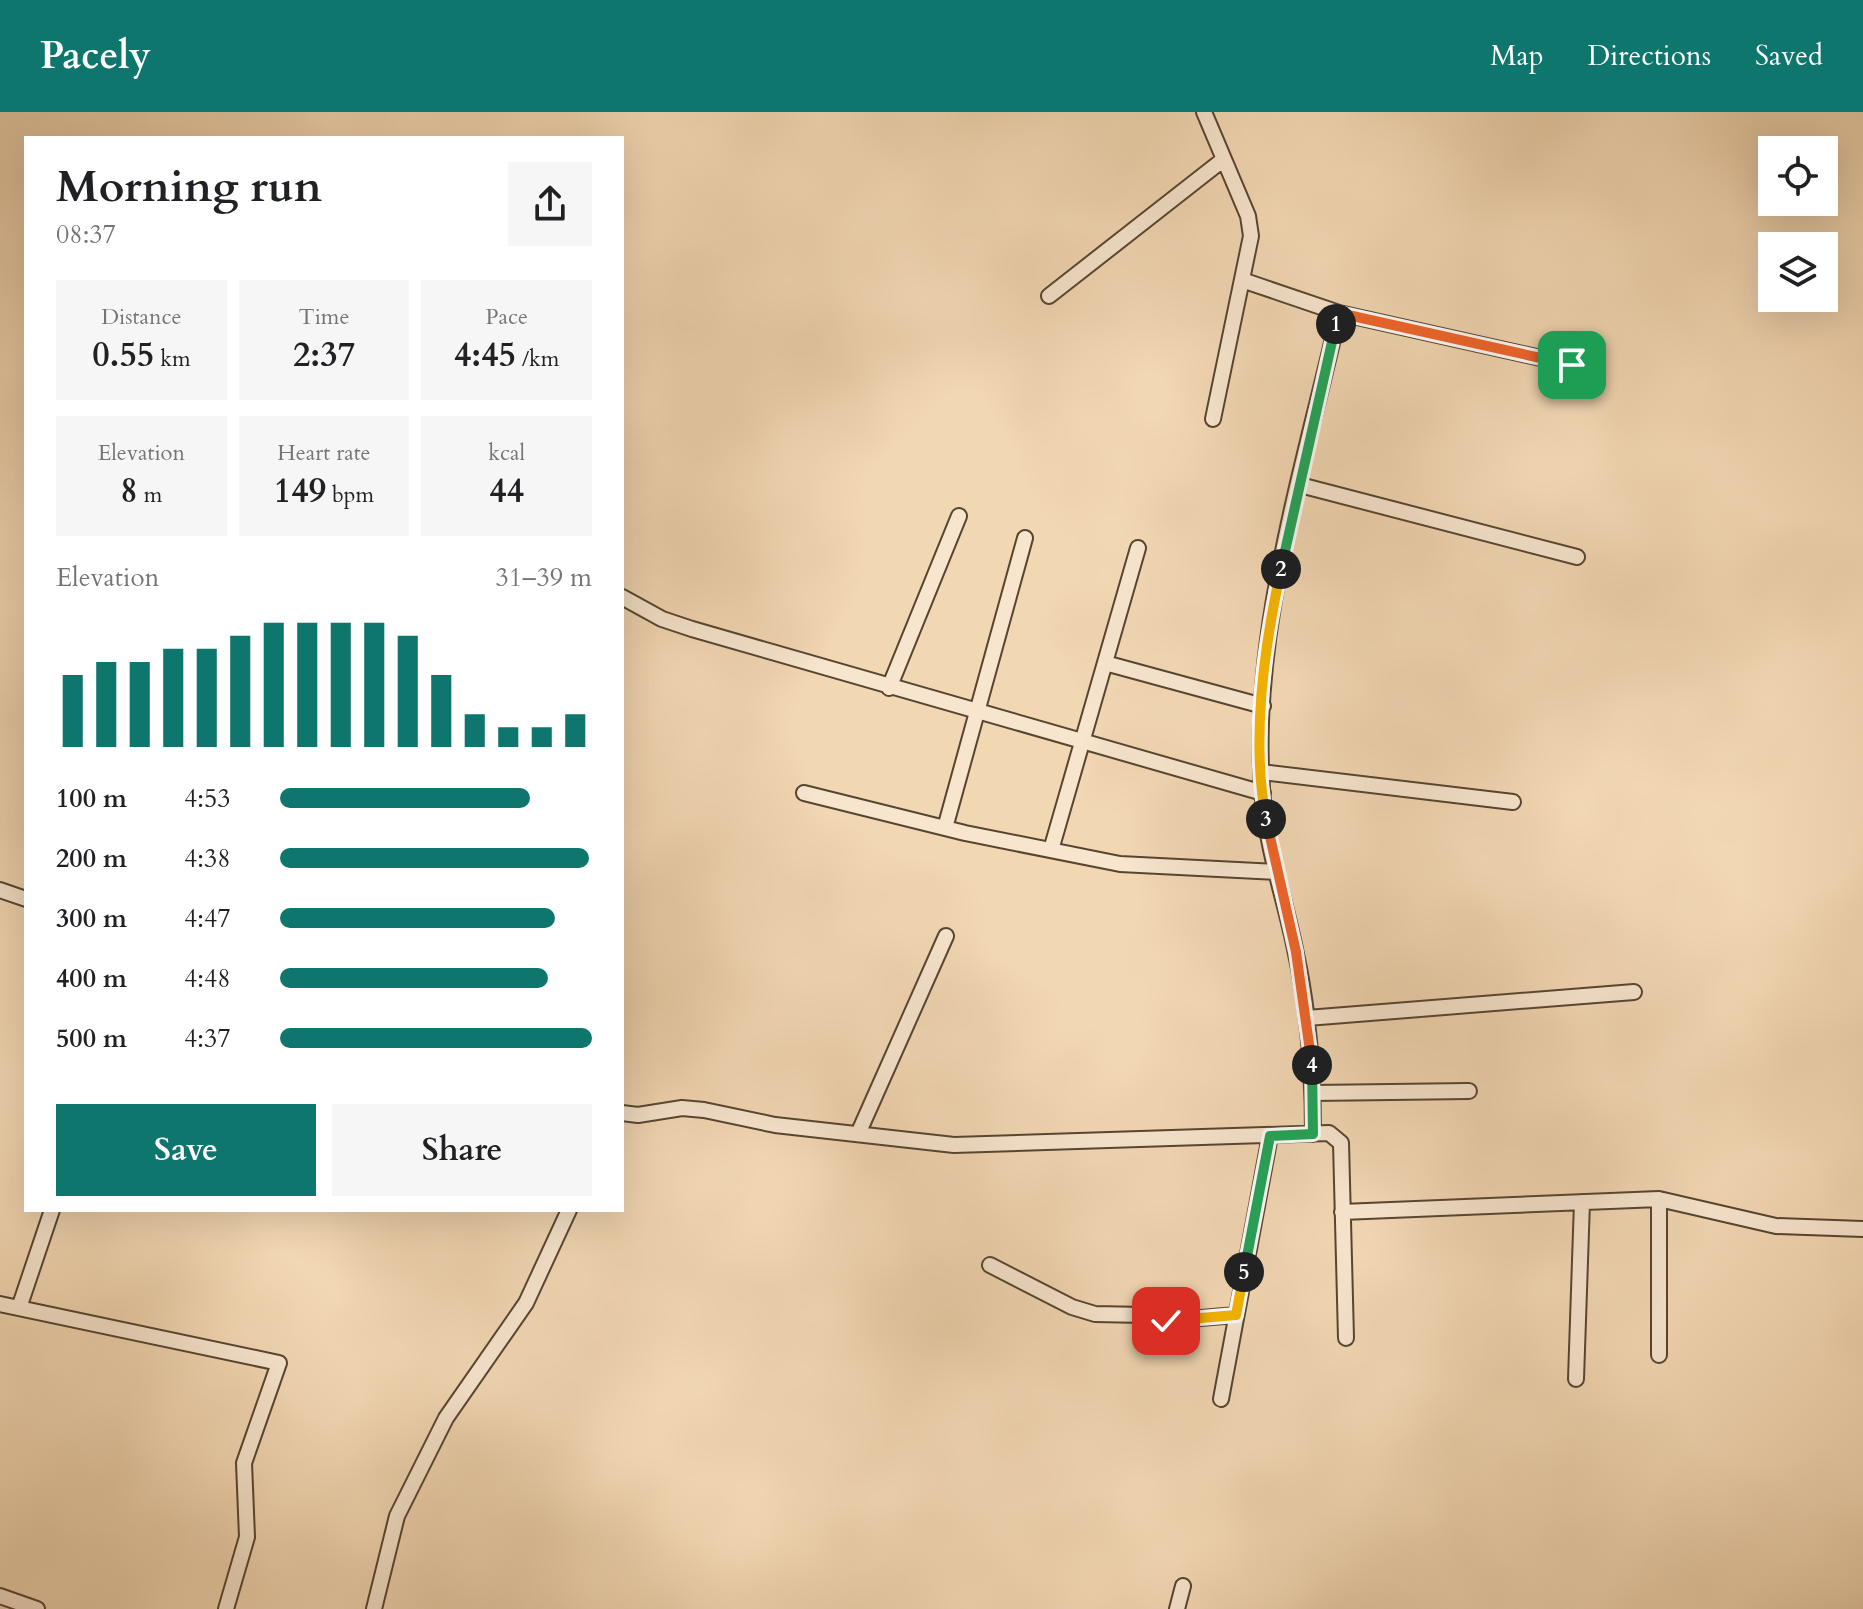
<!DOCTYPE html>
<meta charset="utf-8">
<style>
:root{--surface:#fff;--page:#f6f6f6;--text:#202124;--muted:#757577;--accent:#0f766e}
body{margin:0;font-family:Cardo,serif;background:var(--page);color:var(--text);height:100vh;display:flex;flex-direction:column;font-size:30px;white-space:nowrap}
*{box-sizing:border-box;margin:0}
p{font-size:26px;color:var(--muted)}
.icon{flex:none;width:44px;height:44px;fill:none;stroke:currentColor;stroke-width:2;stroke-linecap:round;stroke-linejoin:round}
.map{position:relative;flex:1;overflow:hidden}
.details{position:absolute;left:24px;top:24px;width:600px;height:1076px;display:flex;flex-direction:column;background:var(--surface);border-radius:0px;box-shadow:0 8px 32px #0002}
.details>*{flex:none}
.fabs{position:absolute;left:1758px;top:24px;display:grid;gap:16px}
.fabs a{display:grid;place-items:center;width:80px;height:80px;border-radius:0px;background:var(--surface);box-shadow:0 8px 32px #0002;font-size:40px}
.pin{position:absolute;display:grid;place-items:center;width:68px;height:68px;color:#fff;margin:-34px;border-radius:16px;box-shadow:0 4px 12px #0006}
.km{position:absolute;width:40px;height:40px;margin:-20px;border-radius:50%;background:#222;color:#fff;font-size:22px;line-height:40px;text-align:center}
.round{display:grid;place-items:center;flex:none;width:84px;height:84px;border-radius:0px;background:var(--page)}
.overview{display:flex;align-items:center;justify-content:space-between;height:136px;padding:0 32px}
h1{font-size:44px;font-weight:600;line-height:60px}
.metrics{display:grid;grid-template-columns:repeat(3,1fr);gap:12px;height:136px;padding:8px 32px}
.metrics div{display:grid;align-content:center;border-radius:0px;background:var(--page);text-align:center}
.metrics b{font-size:34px;font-weight:600}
.metrics small{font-size:22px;font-weight:400}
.metrics p{font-size:22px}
.chart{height:224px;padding:16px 32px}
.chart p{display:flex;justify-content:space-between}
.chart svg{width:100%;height:144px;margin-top:8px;stroke:var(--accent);stroke-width:6}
.button{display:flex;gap:16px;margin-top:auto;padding:16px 32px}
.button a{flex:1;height:92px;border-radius:0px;background:var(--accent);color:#fff;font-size:32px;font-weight:600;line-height:92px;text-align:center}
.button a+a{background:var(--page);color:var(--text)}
ul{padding:0 32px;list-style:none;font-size:26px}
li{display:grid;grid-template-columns:128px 96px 1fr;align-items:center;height:60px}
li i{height:20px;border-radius:10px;background:var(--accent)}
header{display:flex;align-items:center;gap:48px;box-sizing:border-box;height:112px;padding:0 40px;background:var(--accent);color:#fff}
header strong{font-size:38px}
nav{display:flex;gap:44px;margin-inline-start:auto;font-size:28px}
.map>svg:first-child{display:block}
</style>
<header>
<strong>Pacely</strong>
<nav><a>Map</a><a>Directions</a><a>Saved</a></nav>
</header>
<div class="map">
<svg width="1863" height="1497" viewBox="0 0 1863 1497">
<rect width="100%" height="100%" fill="#f2d7b3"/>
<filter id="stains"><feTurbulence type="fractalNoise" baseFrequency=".0025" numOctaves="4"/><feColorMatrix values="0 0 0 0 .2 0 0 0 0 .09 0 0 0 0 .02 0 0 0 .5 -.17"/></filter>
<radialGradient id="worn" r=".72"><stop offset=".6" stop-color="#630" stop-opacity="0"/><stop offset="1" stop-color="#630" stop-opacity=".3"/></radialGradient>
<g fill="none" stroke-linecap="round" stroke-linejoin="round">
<defs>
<path id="street" d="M 1204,0 L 1248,104 L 1251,124 L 1213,307
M 1242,168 L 1339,201 L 1572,253
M 1049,184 L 1224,47
M 1300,373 L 1577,445
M 622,485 L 662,507 L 692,517 L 1263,681
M 1105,551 L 1263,594
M 889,576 L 959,404
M 1262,660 L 1513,690
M 804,681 L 965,721 L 1120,752 L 1276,760
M 945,716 L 1025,426
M 1051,738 L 1138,436
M 0,778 L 26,787
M 1307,906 L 1634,880
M 1313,981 L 1469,979
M 622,1001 L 638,1003 L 682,996 L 704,998 L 775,1013 L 954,1033 L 1329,1021 L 1341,1031 L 1346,1226
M 858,1022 L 946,824
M 1313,1022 C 1313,961 1309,901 1296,842 C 1286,791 1268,741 1263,688 C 1248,530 1304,355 1339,201
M 1659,1087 L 1659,1243
M 1342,1100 L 1659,1087 L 1776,1114 L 1863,1117
M 990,1153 L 1072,1195 L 1095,1202 L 1145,1203 L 1166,1209 L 1236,1203
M 0,1192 L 279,1251 L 244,1351 L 247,1425 L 226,1497
M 19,1196 L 52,1098
M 1576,1267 L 1582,1090
M 1221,1287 L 1270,1024
M 0,1484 L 37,1497
M 374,1497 L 397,1404 L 446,1306 L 526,1191 L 569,1098
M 1177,1497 L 1183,1474"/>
</defs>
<use href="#street" stroke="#574530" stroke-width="18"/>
<use href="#street" stroke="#f7e5ce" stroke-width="14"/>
</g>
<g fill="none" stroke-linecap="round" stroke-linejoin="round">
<defs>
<path id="split-1" d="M 1336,212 L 1339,201 L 1572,253"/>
<path id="split-2" d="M 1281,457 L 1336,212"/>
<path id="split-3" d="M 1266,707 C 1251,627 1264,536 1281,457"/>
<path id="split-4" d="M 1266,707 L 1296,840 L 1312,953"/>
<path id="split-5" d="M 1244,1160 L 1270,1024 L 1313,1022 L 1312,953"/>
<path id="split-6" d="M 1166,1209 L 1236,1203 L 1244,1160"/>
</defs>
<use href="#split-1" stroke="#fff" stroke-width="16"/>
<use href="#split-2" stroke="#fff" stroke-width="16"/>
<use href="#split-3" stroke="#fff" stroke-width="16"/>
<use href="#split-4" stroke="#fff" stroke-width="16"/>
<use href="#split-5" stroke="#fff" stroke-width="16"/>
<use href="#split-6" stroke="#fff" stroke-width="16"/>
<use href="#split-1" stroke="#f0652b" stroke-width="10"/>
<use href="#split-2" stroke="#22a559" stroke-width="10"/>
<use href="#split-3" stroke="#f5b400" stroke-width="10"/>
<use href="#split-4" stroke="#f0652b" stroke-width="10"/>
<use href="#split-5" stroke="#22a559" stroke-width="10"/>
<use href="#split-6" stroke="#f5b400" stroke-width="10"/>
</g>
<rect width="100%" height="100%" filter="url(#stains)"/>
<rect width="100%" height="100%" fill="url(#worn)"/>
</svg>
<div class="fabs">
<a><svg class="icon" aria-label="locate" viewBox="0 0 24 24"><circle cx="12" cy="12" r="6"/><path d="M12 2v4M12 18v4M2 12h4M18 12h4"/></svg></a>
<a><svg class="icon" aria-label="layers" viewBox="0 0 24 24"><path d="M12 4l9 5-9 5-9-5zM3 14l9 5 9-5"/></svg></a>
</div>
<div class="pin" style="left:1572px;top:253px;background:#1e9e55"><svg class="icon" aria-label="arrive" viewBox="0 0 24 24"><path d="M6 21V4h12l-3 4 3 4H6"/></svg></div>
<div class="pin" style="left:1166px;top:1209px;background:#d93025"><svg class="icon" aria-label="check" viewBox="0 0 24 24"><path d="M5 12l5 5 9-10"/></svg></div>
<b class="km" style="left:1336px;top:212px">1</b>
<b class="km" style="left:1281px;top:457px">2</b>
<b class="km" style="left:1266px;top:707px">3</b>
<b class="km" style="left:1312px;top:953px">4</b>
<b class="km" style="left:1244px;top:1160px">5</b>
<section class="details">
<div class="overview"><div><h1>Morning run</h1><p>08:37</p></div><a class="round"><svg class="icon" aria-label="share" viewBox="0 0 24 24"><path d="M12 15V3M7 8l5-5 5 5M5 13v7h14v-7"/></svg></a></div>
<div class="metrics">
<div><p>Distance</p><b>0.55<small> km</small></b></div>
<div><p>Time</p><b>2:37</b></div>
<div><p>Pace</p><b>4:45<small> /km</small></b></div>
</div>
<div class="metrics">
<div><p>Elevation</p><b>8<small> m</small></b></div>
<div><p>Heart rate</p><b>149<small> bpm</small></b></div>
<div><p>kcal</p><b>44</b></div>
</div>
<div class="chart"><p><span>Elevation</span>31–39 m</p>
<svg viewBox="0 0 160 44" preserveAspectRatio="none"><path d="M5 44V22M15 44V18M25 44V18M35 44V14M45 44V14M55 44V10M65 44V6M75 44V6M85 44V6M95 44V6M105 44V10M115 44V22M125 44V34M135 44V38M145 44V38M155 44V34"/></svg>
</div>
<ul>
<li><b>100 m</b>4:53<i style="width:80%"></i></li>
<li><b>200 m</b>4:38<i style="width:99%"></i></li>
<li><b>300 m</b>4:47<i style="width:88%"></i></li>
<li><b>400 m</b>4:48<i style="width:86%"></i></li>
<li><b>500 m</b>4:37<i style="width:100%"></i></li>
</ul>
<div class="button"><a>Save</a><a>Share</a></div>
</section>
</div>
